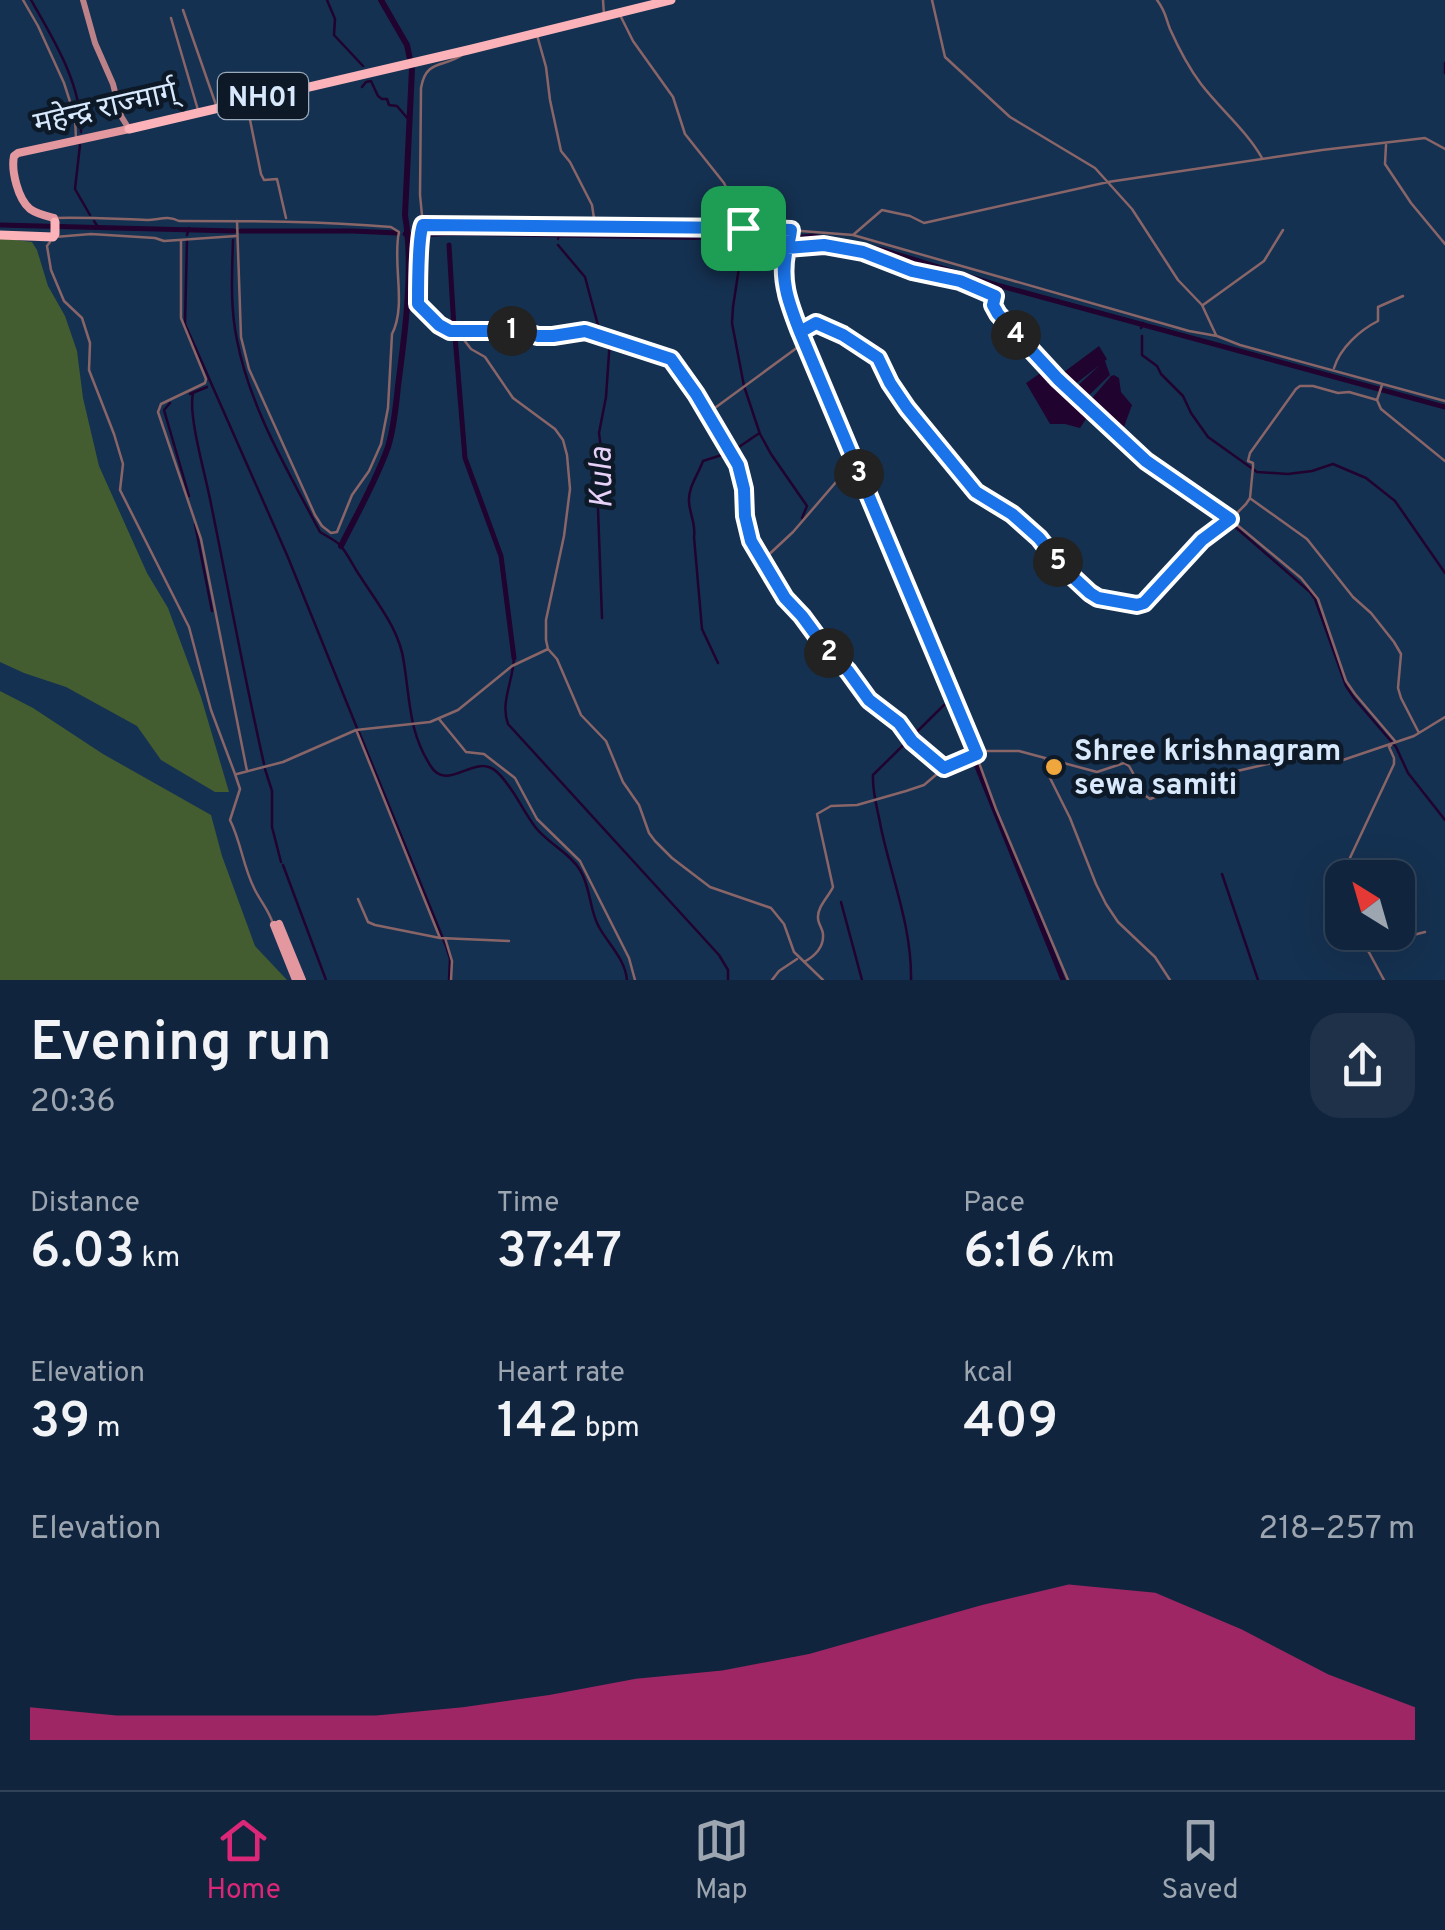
<!DOCTYPE html>
<meta charset="utf-8">
<style>
:root{--surface:#10253d;--page:#1e3148;--text:#f1f3f6;--muted:#9ca5b0;--line:#304257;--accent:#db2777}
body{margin:0;font-family:Overpass,"Noto Sans Devanagari",sans-serif;background:var(--page);color:var(--text);height:100vh;display:flex;flex-direction:column;font-size:38px;white-space:nowrap}
*{box-sizing:border-box;margin:0}
p{font-size:32px;color:var(--muted)}
.icon{flex:none;width:55px;height:55px;fill:none;stroke:currentColor;stroke-width:2;stroke-linecap:round;stroke-linejoin:round}
.map{position:relative;height:980px;overflow:hidden}
.drawer{display:flex;flex-direction:column;background:var(--surface);flex:1}
.drawer>*{flex:none}
.needle{width:65px;rotate:323deg}
.tools{position:absolute;left:1325px;top:860px;display:grid;gap:20px}
.tools a{display:grid;place-items:center;width:90px;height:90px;border-radius:20px;background:var(--surface);box-shadow:0 10px 40px #0002,0 0 0 2px var(--line);font-size:50px}
.pin{position:absolute;display:grid;place-items:center;width:85px;height:85px;color:#fff;margin:-42px;border-radius:20px;box-shadow:0 5px 15px #0006}
.km{position:absolute;width:50px;height:50px;margin:-25px;border-radius:50%;background:#222;color:#fff;font-size:28px;line-height:50px;text-align:center}
.round{display:grid;place-items:center;flex:none;width:105px;height:105px;border-radius:30px;background:var(--page)}
.head{display:flex;align-items:center;justify-content:space-between;height:170px;padding:0 30px}
h1{font-size:55px;font-weight:600;line-height:75px}
.stats{display:grid;grid-template-columns:repeat(3,1fr);gap:15px;height:170px;padding:10px 30px}
.stats div{display:grid;align-content:center}
.stats b{font-size:50px;font-weight:600}
.stats small{font-size:28px;font-weight:400}
.stats p{font-size:28px}
.chart{height:280px;padding:20px 30px}
.chart p{display:flex;justify-content:space-between}
.chart svg{width:100%;height:180px;margin-top:10px;fill:var(--accent);opacity:.7}
.dock{display:flex;justify-content:space-around;align-items:center;height:140px;border-top:2px solid var(--line);background:var(--surface);font-size:28px;color:var(--muted)}
.dock a{display:grid;justify-items:center;gap:5px}
.dock .active{color:var(--accent)}
.map>svg:first-child{display:block}
</style>
<div class="map">
<svg width="1445" height="980" viewBox="0 0 1445 980">
<rect width="100%" height="100%" fill="#153151"/>
<path fill="#435d30" d="M 0,238 L 32,242 L 37,250 L 48,286 L 65,316 L 77,351 L 83,398 L 99,466 L 147,573 L 168,608 L 201,697 L 229,792 L 215,792 L 161,760 L 137,726 L 66,687 L 24,673 L 0,662 Z
M 0,691 L 33,708 L 103,754 L 211,815 L 222,856 L 255,946 L 287,980 L 0,980 Z"/>
<path fill="#21032f" d="M 1099,346 L 1107,359 L 1105,361 L 1110,375 L 1084,400 L 1073,390 L 1100,365 L 1070,388 L 1060,375 Z
M 1042,372 L 1049,380 L 1045,385 L 1050,381 L 1088,416 L 1080,428 L 1065,424 L 1050,424 L 1026,383 Z
M 1114,375 L 1119,378 L 1121,392 L 1132,405 L 1121,435 L 1087,404 L 1111,376 Z"/>
<g fill="none" stroke-linecap="round" stroke-linejoin="round">
<path stroke="#21032f" stroke-width="2.5" d="M 31,0 C 54,40 82,85 81,132
M 327,0 L 335,19 L 334,35 L 363,66
M 1445,63 L 1445,73
M 362,87 L 366,82 L 371,81 L 378,96 L 382,99 L 387,99 L 389,105 L 397,106 L 409,120
M 80,145 L 75,189 L 90,215
M 94,221 L 98,227
M 187,235 L 189,228
M 742,238 L 742,243
M 558,239 L 559,235
M 187,240 L 185,324 L 287,555 L 357,728
M 233,240 C 232,274 230,307 237,340 C 250,408 288,471 320,532 C 326,536 333,539 339,544 C 347,552 353,566 360,576 C 377,603 400,630 404,663 C 410,701 409,732 430,765 C 448,795 474,751 497,772 C 514,788 522,810 536,828 C 549,844 570,853 580,870 C 591,887 589,910 599,927 C 609,945 625,959 627,980
M 558,245 L 585,277 L 599,329 L 611,335
M 742,248 L 733,307 L 732,323 L 744,386 L 760,434 L 771,454 L 807,506 L 802,518
M 994,293 L 997,285
M 992,297 L 990,311 L 1051,376 L 1144,463 L 1233,525 L 1310,592 L 1315,599 L 1346,686 L 1354,698 L 1396,747 L 1408,773 L 1445,820
M 1141,328 L 1143,323
M 1142,336 L 1142,355 L 1157,366 L 1161,374 L 1183,396 L 1191,413 L 1208,437 L 1257,472 L 1288,474 L 1312,471 L 1333,464 L 1366,478 L 1395,501 L 1445,573
M 193,393 C 188,416 205,473 210,499 C 228,587 244,676 264,764
M 190,394 L 207,387
M 170,403 L 164,410 L 189,496
M 733,451 L 758,434
M 195,524 L 212,611
M 602,618 L 598,509 L 603,463 L 599,433 L 606,397 L 610,339
M 514,658 C 513,681 500,703 508,724 L 719,955 L 728,970 L 728,980
M 718,663 L 702,629 L 694,537 C 696,524 690,515 689,502 C 688,487 698,475 703,461 L 728,453
M 359,732 L 446,946 L 450,959 L 449,980
M 265,769 L 272,791 L 272,827 L 281,862
M 283,865 L 326,980
M 1222,874 L 1258,980
M 841,902 L 862,980
M 911,980 C 912,928 892,879 881,828 C 878,810 872,793 873,775 L 944,705"/>
<path stroke="#21032f" stroke-width="5" d="M 0,225 L 234,231
M 241,231 L 352,231 L 397,233
M 405,234 L 412,235
M 423,235 L 451,233 L 780,239 L 813,236 L 883,250 L 997,285 L 1445,407
M 780,239 L 784,299 L 961,727 L 1063,980
M 449,245 L 454,328
M 455,336 L 465,458 L 501,556 L 514,658"/>
<path stroke="#21032f" stroke-width="6" d="M 341,546 C 357,514 376,481 388,447 C 394,428 396,406 398,386 C 405,333 414,268 405,215 L 412,69 L 407,45 L 381,0"/>
<path stroke="#8a6568" stroke-width="2.5" d="M 23,0 L 38,26 L 64,83 L 75,117 L 76,139
M 603,0 L 604,15
M 932,0 L 945,57 L 1010,117 L 1095,168 L 1132,209 L 1178,280 L 1202,305 L 1216,335
M 1157,0 C 1166,12 1165,16 1170,29 C 1178,47 1189,68 1201,84 C 1221,110 1246,130 1262,158
M 183,10 L 216,105
M 620,15 L 633,41 L 673,97 L 685,134 L 724,183 L 740,217 L 742,226
M 171,18 L 198,110
M 537,35 L 546,67 L 550,100 L 561,151 L 570,162 L 592,205 L 595,225
M 462,55 C 443,68 426,59 421,88 L 420,195 L 423,225 L 419,237 L 421,249 L 418,304 C 429,316 440,331 458,332 L 471,349 L 485,357 L 513,398 L 555,429 L 563,440 L 567,455 L 570,489 L 564,536 L 546,620 L 546,640 L 548,649 L 557,659 L 581,715 L 606,741 L 623,782 L 639,805 L 649,833 L 655,841 L 672,858 L 710,887 L 771,908 L 784,924 L 794,952 L 823,980
M 247,105 L 261,174 L 264,180 L 277,179 L 286,218
M 1386,145 L 1385,164 L 1411,203 L 1445,244
M 55,218 C 86,217 116,219 147,220 C 159,220 167,215 179,221 C 250,221 320,221 391,227 L 399,232 C 392,263 407,305 392,334 L 388,408 L 381,444 L 369,471 L 352,495 L 337,532 L 331,533 L 322,526 L 315,515 L 249,369 L 241,337 L 237,221
M 425,225 L 762,228 L 853,235 L 1189,331 L 1217,336 L 1240,345 L 1445,401
M 791,231 L 784,260 L 785,292 L 960,711 L 996,809 L 1068,980
M 853,235 L 882,210 L 910,216 L 924,223 L 1108,182 L 1322,150 L 1425,138 L 1445,149
M 55,237 L 91,234 L 155,238 L 164,241 L 236,236
M 181,240 L 181,318 L 206,379 L 205,383 L 161,404 L 158,412 L 201,539 L 247,771
M 50,242 L 47,246 L 51,270 L 64,301 L 82,318 L 90,343 L 89,370 L 114,434 L 123,464 L 120,490 L 189,627 L 211,710 L 235,774 L 240,789 L 230,820 C 241,842 243,866 254,888 C 260,901 269,910 273,924
M 777,245 L 779,299 L 951,709 L 968,755
M 787,248 L 824,245 L 863,252 L 912,271 L 960,281 L 995,296 L 993,305 L 998,315 L 1058,379 L 1146,461 L 1230,519 L 1301,578 L 1318,599 L 1346,681 L 1355,694 L 1395,741
M 1203,305 L 1264,261 L 1283,230
M 459,332 L 519,331 L 538,336 L 585,331 L 596,332 L 655,352 L 674,363 L 696,394 L 738,465 L 744,489 L 745,516 L 751,541 L 785,598 L 802,616 L 827,650 L 848,671 L 869,700 L 899,723 L 912,741 L 944,768
M 800,332 L 816,323 L 843,335 L 878,358 L 890,383 L 907,408 L 976,492 L 1013,514 L 1039,538 L 1061,566 L 1089,593 L 1098,597 L 1137,605 L 1144,603 L 1202,541 L 1234,516 L 1246,504 L 1250,498 L 1253,467 L 1253,463 L 1248,461 L 1250,453 L 1296,389 L 1300,386 L 1313,386 L 1338,393 L 1349,392 L 1377,400
M 1334,368 C 1340,348 1360,330 1378,321 L 1378,307 L 1403,296
M 1382,385 L 1377,400 L 1381,409 L 1445,461
M 708,413 L 798,347
M 1251,499 L 1307,539 L 1353,597 L 1371,613 L 1394,642 L 1401,654 L 1398,688 L 1401,698 L 1419,733
M 763,560 L 793,532 L 849,467
M 439,719 L 466,752 L 484,754 L 515,778 L 537,819 L 580,861 L 629,958 L 635,980
M 357,732 L 440,938
M 1045,760 L 1046,770 L 1070,818 L 1096,884 L 1106,904 L 1118,922 L 1155,957 L 1170,980
M 237,774 L 283,762 L 356,730 L 430,722 L 458,710 L 512,666 L 548,649
M 358,899 L 368,922 L 375,925 L 440,938 L 509,941
M 1342,901 L 1339,886 L 1341,877 L 1394,764 L 1394,758 L 1389,747 L 1391,745
M 1358,932 L 1384,980
M 445,938 L 452,961 L 451,980
M 1367,951 L 1386,942 L 1425,932
M 804,962 C 815,956 824,947 823,934 C 823,929 818,924 818,918 C 817,907 829,896 833,887 L 817,814 L 831,806 L 857,805 L 906,791 L 924,785 L 944,768 L 985,751 L 1019,751 L 1097,772 L 1124,763 L 1129,766 L 1146,796 L 1150,799 L 1194,781 L 1280,761 L 1320,757 L 1340,761 L 1414,736 L 1445,717
M 772,980 L 779,971 L 797,959"/>
<path stroke="#bc8287" stroke-width="6" d="M 83,0 L 95,43 L 113,84 L 121,116 L 129,129"/>
<path stroke="#e3979f" stroke-width="8" d="M 55,222 L 54,218 C 46,216 37,214 30,209 C 18,199 11,171 14,156 L 18,153 L 129,129
M 279,924 L 302,980
M 274,925 L 296,980"/>
<path stroke="#fbb2b8" stroke-width="9" d="M 129,129 L 468,50 L 671,0
M 0,235 L 53,237 L 55,234 L 55,222"/>
</g>
<g fill="none" stroke-linecap="round" stroke-linejoin="round">
<defs>
<path id="route" d="M 743,228 L 423,225 C 418,236 418,289 418,304 L 439,325 L 450,331 L 519,331 L 538,336 L 553,336 L 585,331 L 671,359 L 696,394 L 738,465 L 744,489 L 745,516 L 751,541 L 785,598 L 802,616 L 827,650 L 848,671 L 869,700 L 899,723 L 912,741 L 944,768 L 977,754 L 800,332 C 788,301 780,281 787,248 L 824,245 L 863,252 L 912,271 L 960,281 L 995,296 L 993,305 L 998,314 L 1058,379 L 1146,461 L 1230,519 L 1202,540 L 1144,603 L 1137,605 L 1098,598 L 1090,593 L 1061,566 L 1039,538 L 1012,514 L 976,492 L 907,408 L 890,383 L 878,358 L 843,335 L 816,323 L 800,332 C 791,308 782,287 784,261 C 786,251 790,241 791,230 L 743,228"/>
</defs>
<use href="#route" stroke="#fff" stroke-width="20"/>
<use href="#route" stroke="#1a73e8" stroke-width="12"/>
</g>
<circle fill="#efa73d" stroke="#0d1927" stroke-width="4" cx="1054" cy="767" r="10"/>
<g text-anchor="middle" stroke-width="9" stroke-linejoin="round" paint-order="stroke">
<rect fill="#0d1927" stroke="#9babbd" stroke-width="2.5" x="218" y="73" width="90" height="46" rx="8"/>
<g font-size="28" font-weight="bold" fill="#d8e9fd">
<text x="263" y="106">NH01</text>
</g>
<g font-size="30" fill="#d8e9fd" stroke="#0d1927">
<text transform="translate(105 107) rotate(-13)" y="10">महेन्द्र राज्मार्ग्</text>
</g>
<g font-size="30" font-weight="bold" fill="#d8e9fd" stroke="#0d1927" text-anchor="start">
<text x="1074" y="760">Shree krishnagram<tspan x="1074" dy="34">sewa samiti</tspan></text>
</g>
<g font-size="32" font-style="italic" fill="#e8d1f6" stroke="#0d1927">
<text transform="translate(600 478) rotate(-91)" y="11">Kula</text>
</g>
</g>
</svg>
<div class="tools">
<a><svg class="needle" viewBox="-14 -14 28 28"><path d="M0-13l5 13h-10z" fill="#e53935"/><path d="M0 13l5-13h-10z" fill="#9ca5b0"/></svg></a>
</div>
<div class="pin" style="left:743px;top:228px;background:#1e9e55"><svg class="icon" aria-label="arrive" viewBox="0 0 24 24"><path d="M6 21V4h12l-3 4 3 4H6"/></svg></div>
<b class="km" style="left:512px;top:331px">1</b>
<b class="km" style="left:829px;top:653px">2</b>
<b class="km" style="left:859px;top:474px">3</b>
<b class="km" style="left:1016px;top:335px">4</b>
<b class="km" style="left:1058px;top:562px">5</b>
</div>
<section class="drawer">
<div class="head"><div><h1>Evening run</h1><p>20:36</p></div><a class="round"><svg class="icon" aria-label="share" viewBox="0 0 24 24"><path d="M12 15V3M7 8l5-5 5 5M5 13v7h14v-7"/></svg></a></div>
<div class="stats">
<div><p>Distance</p><b>6.03<small> km</small></b></div>
<div><p>Time</p><b>37:47</b></div>
<div><p>Pace</p><b>6:16<small> /km</small></b></div>
</div>
<div class="stats">
<div><p>Elevation</p><b>39<small> m</small></b></div>
<div><p>Heart rate</p><b>142<small> bpm</small></b></div>
<div><p>kcal</p><b>409</b></div>
</div>
<div class="chart"><p><span>Elevation</span>218–257 m</p>
<svg viewBox="0 0 160 44" preserveAspectRatio="none"><path d="M0 44V36L10 38L20 38L30 38L40 38L50 36L60 33L70 29L80 27L90 23L100 17L110 11L120 6L130 8L140 17L150 28L160 36V44z"/></svg>
</div>
</section>
<nav class="dock">
<a class="active"><svg class="icon" aria-label="home" viewBox="0 0 24 24"><path d="M3 11l9-7 9 7M6 9v11h12V9"/></svg>Home</a>
<a><svg class="icon" aria-label="map" viewBox="0 0 24 24"><path d="M3 6l6-2 6 2 6-2v14l-6 2-6-2-6 2zM9 4v14M15 6v14"/></svg>Map</a>
<a><svg class="icon" aria-label="saved" viewBox="0 0 24 24"><path d="M7 4h10v16l-5-4-5 4z"/></svg>Saved</a>
</nav>
